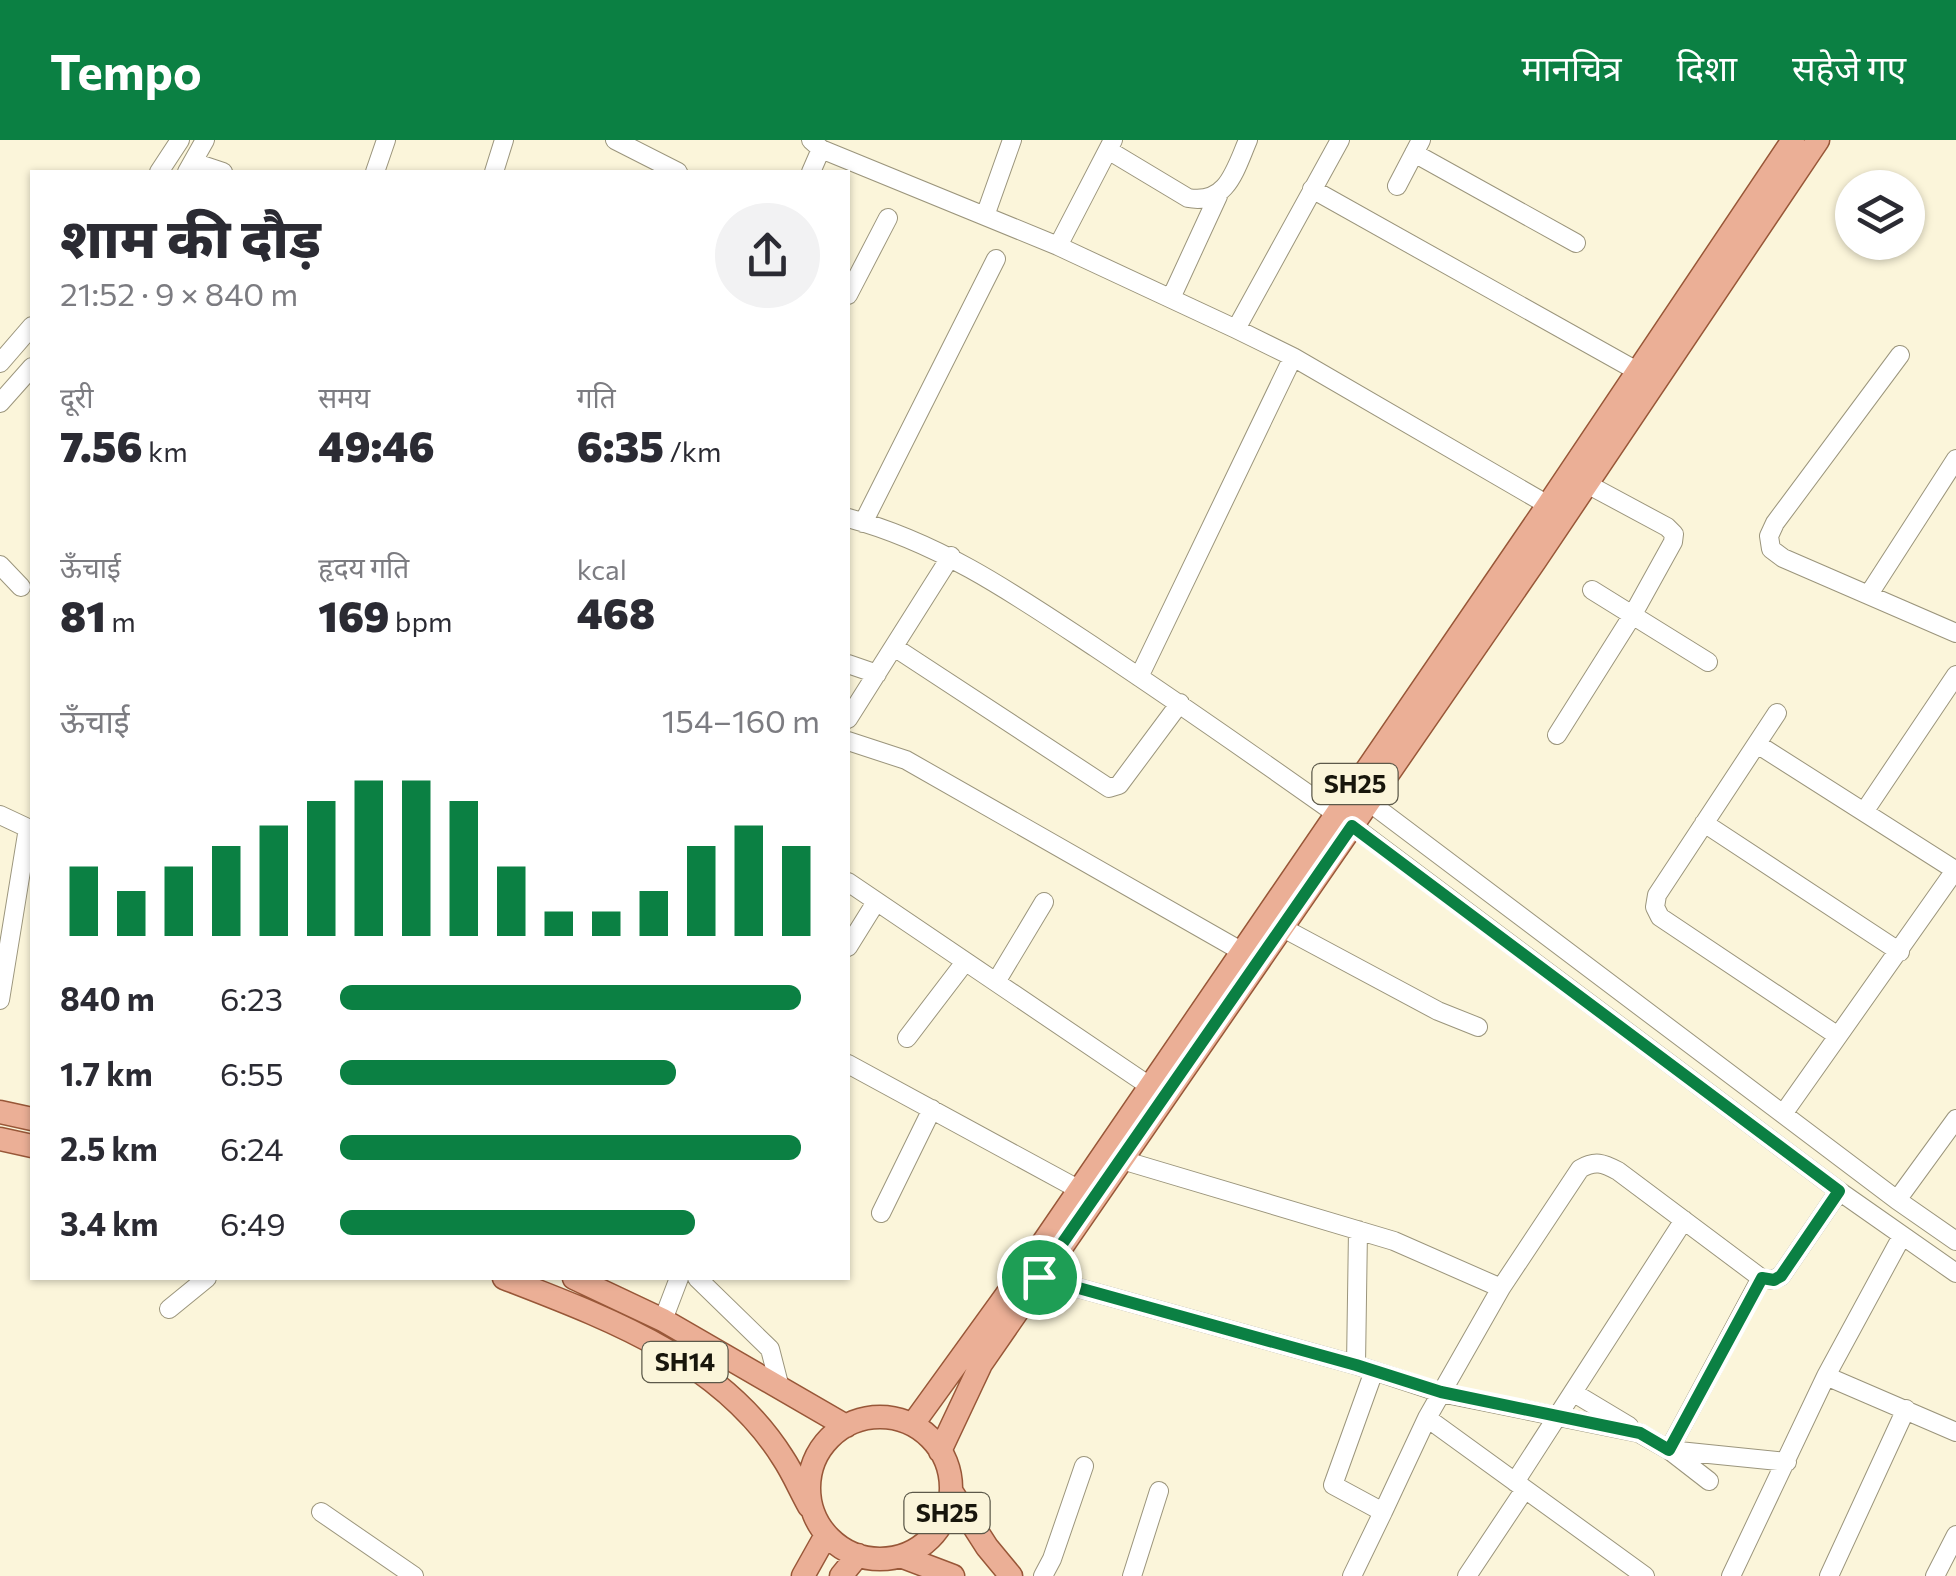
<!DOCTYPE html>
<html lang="hi">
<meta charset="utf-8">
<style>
:root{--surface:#fff;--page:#f2f2f3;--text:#2b2b33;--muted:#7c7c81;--accent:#0b8043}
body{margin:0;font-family:Commissioner,"Noto Sans Devanagari",sans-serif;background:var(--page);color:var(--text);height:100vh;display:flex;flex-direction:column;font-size:38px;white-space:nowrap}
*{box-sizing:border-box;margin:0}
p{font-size:32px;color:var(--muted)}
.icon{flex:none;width:55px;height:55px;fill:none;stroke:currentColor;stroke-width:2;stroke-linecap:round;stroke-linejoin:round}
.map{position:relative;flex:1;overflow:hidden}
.drawer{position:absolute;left:30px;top:30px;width:820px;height:1110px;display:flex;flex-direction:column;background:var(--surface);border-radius:0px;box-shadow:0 2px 8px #0004}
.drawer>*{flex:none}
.buttons{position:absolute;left:1835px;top:30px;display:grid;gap:20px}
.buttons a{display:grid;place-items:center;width:90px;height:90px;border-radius:50%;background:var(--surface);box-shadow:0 2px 8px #0004;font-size:50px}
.pin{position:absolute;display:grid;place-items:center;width:85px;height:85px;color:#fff;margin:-42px;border:5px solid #fff;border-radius:50%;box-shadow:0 2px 10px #0007}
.round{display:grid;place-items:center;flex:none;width:105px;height:105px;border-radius:52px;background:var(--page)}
.summary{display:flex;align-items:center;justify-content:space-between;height:170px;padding:0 30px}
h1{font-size:55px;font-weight:800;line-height:75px}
.figures{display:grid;grid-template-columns:repeat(3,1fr);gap:15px;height:170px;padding:10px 30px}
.figures div{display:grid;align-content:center}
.figures b{font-size:42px;font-weight:800}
.figures small{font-size:28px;font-weight:400}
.figures p{font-size:28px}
.chart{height:280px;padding:20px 30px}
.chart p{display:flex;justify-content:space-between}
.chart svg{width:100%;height:180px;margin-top:10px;stroke:var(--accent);stroke-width:6}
ul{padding:0 30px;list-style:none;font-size:32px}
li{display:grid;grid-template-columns:160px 120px 1fr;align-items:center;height:75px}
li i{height:25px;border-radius:12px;background:var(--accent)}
header{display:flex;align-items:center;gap:60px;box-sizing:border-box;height:140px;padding:0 50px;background:var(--accent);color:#fff}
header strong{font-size:48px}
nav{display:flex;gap:55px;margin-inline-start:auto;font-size:35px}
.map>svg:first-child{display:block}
</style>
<header>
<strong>Tempo</strong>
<nav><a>मानचित्र</a><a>दिशा</a><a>सहेजे गए</a></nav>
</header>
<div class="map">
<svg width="1956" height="1436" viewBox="0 0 1956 1436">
<rect width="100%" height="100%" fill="#fbf5da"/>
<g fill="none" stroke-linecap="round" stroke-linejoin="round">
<defs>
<path id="minor" d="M 615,0 L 678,32
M 811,0 L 821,9 L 1058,106 L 1236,189 L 1293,217 L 1548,365
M 1108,10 L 1188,58 C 1227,65 1235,30 1248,0
M 1414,13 L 1576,103
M 193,22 L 223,32
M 159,32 L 180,0
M 187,32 L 205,0
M 375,32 L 386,0
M 494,32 L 504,0
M 811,32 L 821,9
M 1397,46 L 1421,0
M 1312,49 L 1637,231
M 985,76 L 1012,0
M 1058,106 L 1113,0
M 848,155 L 888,78
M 1171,158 L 1218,56
M 1236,189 L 1340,0
M 1900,215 L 1775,383 L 1769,396 L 1771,409 L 1783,418 L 1956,493
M 0,223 L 32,186
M 0,263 L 32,227
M 848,378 C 941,403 1016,455 1096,508 C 1177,562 1256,617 1335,673
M 863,383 L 996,119
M 0,425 L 21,447
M 1592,450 L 1708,522
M 1869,454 L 1956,319
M 894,507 L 1109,648 L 1119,645 L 1180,563
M 848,524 L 877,534
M 1139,537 L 1293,217
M 1777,573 L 1657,755 L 1655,767 L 1660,777 L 1838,896
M 848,579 L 951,416
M 1557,595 L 1632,476 L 1673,402 L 1674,394 L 1667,387 L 1587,344
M 848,601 L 906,620 L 1241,811
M 1757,604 L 1955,730
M 1369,662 L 1897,1060 L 1956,1101
M 1864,672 L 1956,535
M 0,675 L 32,690
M 1704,683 L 1900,812
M 1353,686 L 1839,1051 L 1956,1133
M 848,742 L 1148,945
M 1283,788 L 1438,871 L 1478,887
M 848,807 L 876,762
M 996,842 L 1044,762
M 0,860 L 28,688
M 907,898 L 965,822
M 848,924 L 1078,1049
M 1783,974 L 1956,729
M 1122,1020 L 1394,1101 L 1501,1148
M 1897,1060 L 1956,979
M 881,1073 L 932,969
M 1039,1137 L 1356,1225 L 1441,1253 L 1639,1293 L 1669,1310 L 1787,1322
M 697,1138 L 770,1209 L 779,1244
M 169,1169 L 207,1138
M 663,1180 L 679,1138
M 1356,1225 L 1358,1090
M 1826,1236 L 1956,1292
M 1574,1253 L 1629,1286
M 1427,1278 L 1645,1436
M 1709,1341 L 1669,1310 L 1761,1138
M 1515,1342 L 1684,1080
M 321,1372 L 414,1436
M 1383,1372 L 1427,1278 L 1501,1148 L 1580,1029 C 1595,1020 1603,1023 1618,1031 L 1761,1138 L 1773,1140 L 1781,1136 L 1839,1051
M 1043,1436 L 1052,1419 L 1084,1326
M 1132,1436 L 1159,1351
M 1352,1436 L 1383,1372 L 1333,1345 L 1374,1231
M 1467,1436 L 1525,1349
M 1731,1436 L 1826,1236 L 1902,1096
M 1829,1436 L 1906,1269
M 1935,1436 L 1956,1395"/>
<path id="major" d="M 0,972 L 32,979
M 0,999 L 32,1006
M 504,1138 C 607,1178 721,1219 783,1318 C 793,1333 800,1350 809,1366
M 574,1138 L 663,1180 L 846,1286
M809 1348a71 71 0 1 1 142 0a71 71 0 1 1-142 0Z
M 913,1284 L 1023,1132 L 1548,365 L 1793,0
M 940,1311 L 981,1224 L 1535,421 L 1818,0
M 953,1354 L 987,1407 L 1011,1436
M 903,1417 L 953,1436
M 803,1436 L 826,1395
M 841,1436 L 858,1415"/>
</defs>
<use href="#minor" stroke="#9b957c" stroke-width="20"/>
<use href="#major" stroke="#985738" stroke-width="25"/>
<use href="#minor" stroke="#fff" stroke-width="18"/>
<use href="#major" stroke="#ebaf96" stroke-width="22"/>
</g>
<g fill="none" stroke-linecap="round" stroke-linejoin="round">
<defs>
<path id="route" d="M 1352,686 L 1839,1051 L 1781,1136 L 1774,1140 L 1762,1138 L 1669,1310 L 1640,1293 L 1441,1252 L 1356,1225 L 1039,1137 Z"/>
</defs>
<use href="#route" stroke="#fff" stroke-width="20"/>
<use href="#route" stroke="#0b8043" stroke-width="12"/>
</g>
<g text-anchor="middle" stroke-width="8" stroke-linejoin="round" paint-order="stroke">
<g fill="#fbf5da" stroke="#5c594a" stroke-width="2.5">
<rect x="1312.5" y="624" width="85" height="40" rx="8"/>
<rect x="642.5" y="1202" width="85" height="40" rx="8"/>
<rect x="904.5" y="1353" width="85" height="40" rx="8"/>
</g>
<g font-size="25" font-weight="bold" fill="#18160c">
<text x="1355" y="653">SH25</text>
<text x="685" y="1231">SH14</text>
<text x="947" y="1382">SH25</text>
</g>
</g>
</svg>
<div class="buttons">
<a><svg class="icon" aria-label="layers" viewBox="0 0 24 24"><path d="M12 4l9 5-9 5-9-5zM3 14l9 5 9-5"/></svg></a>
</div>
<div class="pin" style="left:1039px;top:1137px;background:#1e9e55"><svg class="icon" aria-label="arrive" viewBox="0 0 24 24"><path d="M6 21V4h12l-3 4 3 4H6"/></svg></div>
<section class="drawer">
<div class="summary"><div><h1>शाम की दौड़</h1><p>21:52 · 9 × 840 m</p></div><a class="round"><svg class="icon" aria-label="share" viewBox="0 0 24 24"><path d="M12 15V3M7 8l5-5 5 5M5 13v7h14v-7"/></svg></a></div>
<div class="figures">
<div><p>दूरी</p><b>7.56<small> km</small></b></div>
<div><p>समय</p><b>49:46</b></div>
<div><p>गति</p><b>6:35<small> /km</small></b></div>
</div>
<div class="figures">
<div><p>ऊँचाई</p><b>81<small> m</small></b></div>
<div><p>हृदय गति</p><b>169<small> bpm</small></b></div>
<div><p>kcal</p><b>468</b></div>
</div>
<div class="chart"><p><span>ऊँचाई</span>154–160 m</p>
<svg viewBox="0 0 160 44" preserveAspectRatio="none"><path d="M5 44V27M15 44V33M25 44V27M35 44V22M45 44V17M55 44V11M65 44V6M75 44V6M85 44V11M95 44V27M105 44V38M115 44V38M125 44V33M135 44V22M145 44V17M155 44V22"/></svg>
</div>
<ul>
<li><b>840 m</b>6:23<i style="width:96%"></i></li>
<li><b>1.7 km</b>6:55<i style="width:70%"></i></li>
<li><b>2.5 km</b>6:24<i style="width:96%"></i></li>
<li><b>3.4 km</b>6:49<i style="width:74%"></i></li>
</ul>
</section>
</div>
